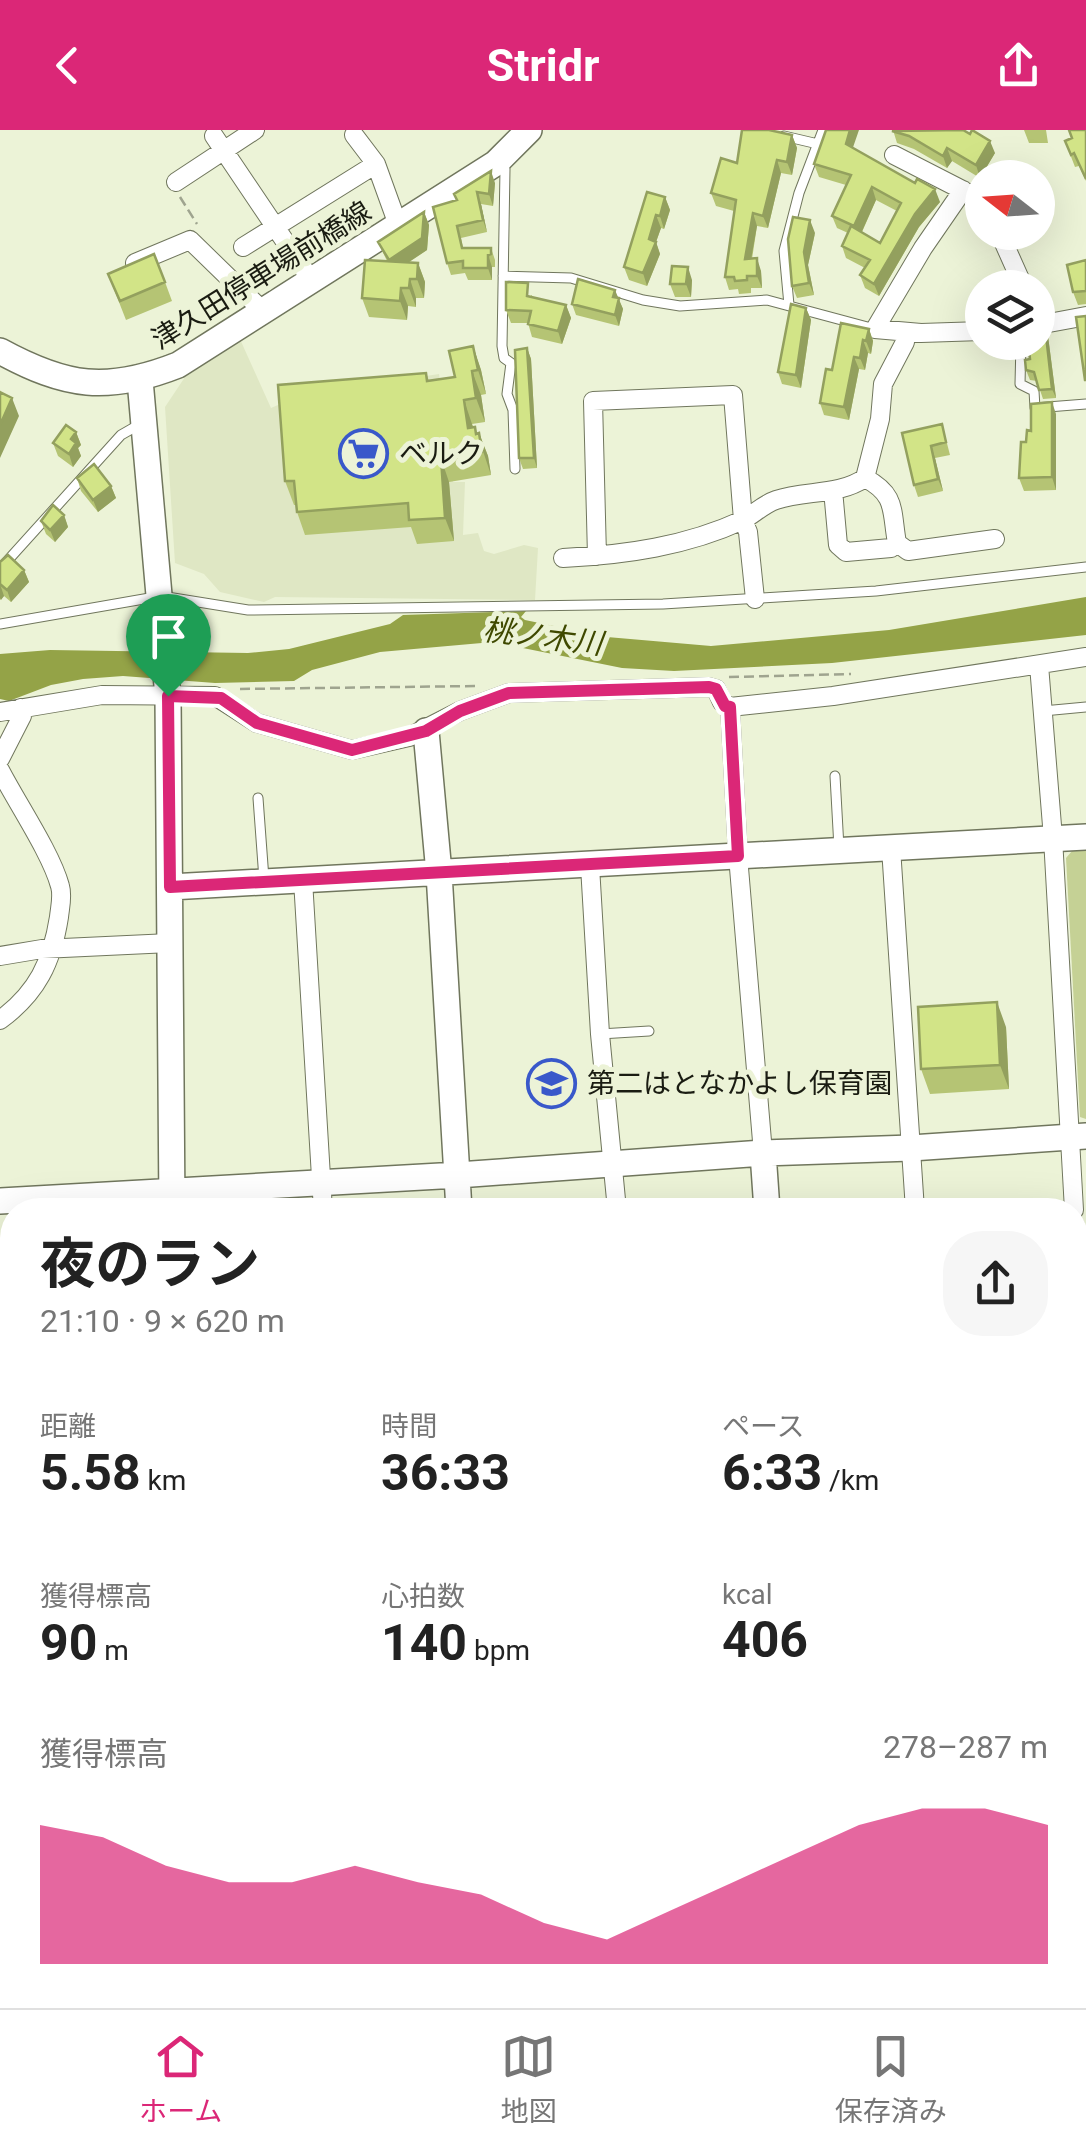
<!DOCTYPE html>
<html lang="ja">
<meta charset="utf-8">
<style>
:root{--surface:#fff;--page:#f6f6f6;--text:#222;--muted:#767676;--line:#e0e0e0;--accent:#db2777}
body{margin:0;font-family:Roboto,"Noto Sans JP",sans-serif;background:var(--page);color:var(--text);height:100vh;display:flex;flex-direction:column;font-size:38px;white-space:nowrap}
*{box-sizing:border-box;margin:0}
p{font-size:32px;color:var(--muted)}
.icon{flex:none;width:55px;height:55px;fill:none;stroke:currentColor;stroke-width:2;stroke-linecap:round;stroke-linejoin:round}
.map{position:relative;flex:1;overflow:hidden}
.drawer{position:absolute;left:0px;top:1068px;width:1088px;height:812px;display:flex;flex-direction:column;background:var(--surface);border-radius:40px 40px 0 0;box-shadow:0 10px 40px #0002}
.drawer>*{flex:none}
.needle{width:65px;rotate:287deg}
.tools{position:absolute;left:965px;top:30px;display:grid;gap:20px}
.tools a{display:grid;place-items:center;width:90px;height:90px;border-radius:50%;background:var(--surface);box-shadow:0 10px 40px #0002;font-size:50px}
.pin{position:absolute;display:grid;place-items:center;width:85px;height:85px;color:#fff;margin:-102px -42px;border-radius:50% 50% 50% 0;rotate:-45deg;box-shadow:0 0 10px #0007}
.pin .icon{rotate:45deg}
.round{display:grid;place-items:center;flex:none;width:105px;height:105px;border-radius:40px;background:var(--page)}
.headline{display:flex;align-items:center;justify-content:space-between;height:170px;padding:0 40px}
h1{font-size:55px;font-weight:700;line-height:75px}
.stats{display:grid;grid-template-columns:repeat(3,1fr);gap:15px;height:170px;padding:10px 40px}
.stats div{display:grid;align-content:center}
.stats b{font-size:50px;font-weight:700}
.stats small{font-size:28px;font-weight:400}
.stats p{font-size:28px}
.chart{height:280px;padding:20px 40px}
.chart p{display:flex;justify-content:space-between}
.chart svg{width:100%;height:180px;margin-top:10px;fill:var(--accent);opacity:.7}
header{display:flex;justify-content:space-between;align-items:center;height:130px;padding:0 40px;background:var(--accent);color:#fff;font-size:45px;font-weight:700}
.tab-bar{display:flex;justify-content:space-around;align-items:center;height:140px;border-top:2px solid var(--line);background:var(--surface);font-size:28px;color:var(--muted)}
.tab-bar a{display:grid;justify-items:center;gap:5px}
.tab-bar .active{color:var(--accent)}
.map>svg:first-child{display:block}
</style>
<header><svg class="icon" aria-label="back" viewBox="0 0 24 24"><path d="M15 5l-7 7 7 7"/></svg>Stridr<svg class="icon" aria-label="share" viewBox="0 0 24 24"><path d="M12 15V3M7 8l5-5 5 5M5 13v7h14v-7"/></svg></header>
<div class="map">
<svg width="1086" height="1878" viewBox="0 0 1086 1878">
<rect width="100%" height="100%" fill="#ecf3d7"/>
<path fill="#dfe7c4" d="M 239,207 L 271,278 L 301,265 L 439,244 L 453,352 L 465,352 L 463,405 L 478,403 L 484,421 L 494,424 L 524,415 L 538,418 L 535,470 L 275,467 L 264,472 L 220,462 L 204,444 L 175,433 L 165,277 L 187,244 Z"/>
<path fill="#c5d195" d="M 1086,720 L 1086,989 L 1080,987 L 1066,728 L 1072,721 Z"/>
<path fill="#94a347" d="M 1086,467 L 1086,505 L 832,533 L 674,541 L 622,538 L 493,512 L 380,522 L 312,540 L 294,551 L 215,553 L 123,546 L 83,549 L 51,555 L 9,571 L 0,569 L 0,524 L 50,520 L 248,523 L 289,519 L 390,494 L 403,485 L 526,481 L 521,487 L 525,490 L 607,507 L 711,516 L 889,500 Z"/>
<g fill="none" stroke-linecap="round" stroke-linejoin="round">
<defs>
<path id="lane" d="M 784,6 L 818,14
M 498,34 L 505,39 L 502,216 L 504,228 L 511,233 L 507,264 L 513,280 L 515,339
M 503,146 L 571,148 L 643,170 L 680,176 L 767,170 L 875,199
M 789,175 L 784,121 L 799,63 L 823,0
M 1021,212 L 1020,254 L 1034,261 L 1035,278 L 1086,274
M 0,439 L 121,305 L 142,293
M 0,494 L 161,466 L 248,480 L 663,474 L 876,461 L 1086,437
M 1043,581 L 1086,577
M 835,646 L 839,718
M 258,668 L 264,749
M 600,904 L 649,901
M 933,1868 L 934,1878
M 1059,1878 L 1059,1868"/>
<path id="street" d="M 354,5 L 376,34 L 398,95
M 214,6 L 311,150
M 894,25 L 976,67 L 982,75
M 176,52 L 255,0
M 963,60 L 923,118 L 875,199 L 921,203 L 982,201
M 999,102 L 1024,158
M 243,117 L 376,34
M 135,133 L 190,110 L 263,181
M 1038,195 L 1086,186
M 865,348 C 897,365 891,380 897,413 L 908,421 L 995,409
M 833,360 L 838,415 L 846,422 L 891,418 L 897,413
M 597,426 L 593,271 L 733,265 L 743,390 L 748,402 L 755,469
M 563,428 C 625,425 687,416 743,390 C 754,384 764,374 776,370 C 806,360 838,366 865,348 L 880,289 L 883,254 L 905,212 L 905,202
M 1039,535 L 1053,708 L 1074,1080
M 730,577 L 738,726 L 763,1023
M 0,582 L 102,565 L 215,566 L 257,593 L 352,620 L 409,607 L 460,581 L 509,563 L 709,557 L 716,559 L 722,572 L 730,577 L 833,566 L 1086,527
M 0,629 L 22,586 L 21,578
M 0,640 C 17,673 51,723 60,756 C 63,766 60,777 59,787 C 52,832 37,863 0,890
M 891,718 L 915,1080
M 590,736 L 600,904 L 617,1080
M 303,750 L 323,1080
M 0,826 L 42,819 L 170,813
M 1075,1096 L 1086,1265
M 0,1130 L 12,1331
M 1075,1405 L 1086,1404
M 0,1472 L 12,1471
M 1075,1666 L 1086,1665
M 0,1732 L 12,1731
M 1075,1788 L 1086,1788
M 37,1868 L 38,1878
M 350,1868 L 350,1878"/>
<path id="secondary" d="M 0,221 C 66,257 107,263 178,235 L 496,33 L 529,0
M 140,250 L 168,567 L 172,1080
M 426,601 L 439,743 L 459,1080
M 170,757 L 1086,707
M 763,1023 L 767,1080
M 0,1071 L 458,1045 L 763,1023 L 911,1018 L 1086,1006
M 508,1868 L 509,1878
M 818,1868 L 818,1878
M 175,1878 L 175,1868"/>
<path id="highway" d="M 1075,1526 L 1086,1525
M 1075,1550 L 1086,1549
M 0,1616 L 12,1615"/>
</defs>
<use href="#lane" stroke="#70765d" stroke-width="11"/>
<use href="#street" stroke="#70765d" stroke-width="20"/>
<use href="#secondary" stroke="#70765d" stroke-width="28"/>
<use href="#highway" stroke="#70765d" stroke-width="35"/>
<path stroke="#9fa48f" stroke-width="2.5" stroke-dasharray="10 5" stroke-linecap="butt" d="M 180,67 L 197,94
M 729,547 L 851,544
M 240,559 L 477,556"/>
<use href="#lane" stroke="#fff" stroke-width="9"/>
<use href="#street" stroke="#fff" stroke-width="18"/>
<use href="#secondary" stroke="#fff" stroke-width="25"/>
<use href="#highway" stroke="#fff" stroke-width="32"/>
</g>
<path fill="#b5c474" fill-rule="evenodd" d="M 893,0 L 995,23 L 980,48 L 952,31 L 947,38 L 914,19 L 897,13 Z
M 1024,0 L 1046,0 L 1048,13 L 1029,13 Z
M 1086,0 L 1086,51 L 1079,36 L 1075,37 L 1065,11 Z
M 792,5 L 797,18 L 792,45 L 781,43 L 768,98 L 757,96 L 752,129 L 761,141 L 762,158 L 751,158 L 751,163 L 739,164 L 738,159 L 729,160 L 725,147 L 734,81 L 716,76 L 711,63 L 737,33 Z
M 853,18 L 940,72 L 919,97 L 879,166 L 865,158 L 860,145 L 865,138 L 846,128 L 842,116 L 848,103 L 837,98 L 832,86 L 846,55 L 819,47 L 814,34 ZM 876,70 L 897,81 L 880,113 L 862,102 Z
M 495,53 L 493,76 L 481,74 L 487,102 L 461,108 L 463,118 L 491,118 L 495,130 L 495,137 L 492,137 L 492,150 L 468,150 L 465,143 L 451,145 L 447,133 L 456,70 L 454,64 Z
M 665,67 L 670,80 L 664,99 L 661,98 L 656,112 L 660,124 L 647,156 L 629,150 L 624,137 Z
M 424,82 L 429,95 L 427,120 L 409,132 L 418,133 L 425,152 L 424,168 L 416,168 L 416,177 L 408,176 L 407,190 L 369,187 L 362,168 L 387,131 L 378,112 Z
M 815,103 L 808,135 L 814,165 L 797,168 L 792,156 Z
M 1086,130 L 1086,174 L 1078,175 L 1073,162 Z
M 108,144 L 165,152 L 172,171 L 126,190 Z
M 692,150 L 691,167 L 675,167 L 670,154 Z
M 532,165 L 532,167 L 566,175 L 571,188 L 562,214 L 532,207 L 528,193 L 511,193 L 506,180 Z
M 618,168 L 623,179 L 619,196 L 576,185 L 572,174 Z
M 806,178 L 811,190 L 801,258 L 782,254 L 778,242 Z
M 1045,196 L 1048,206 L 1056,268 L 1043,269 L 1037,251 L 1030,250 L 1026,240 Z
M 869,199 L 873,211 L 871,224 L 868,223 L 865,240 L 859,239 L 849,290 L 824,285 L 820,273 L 832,240 Z
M 473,216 L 481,240 L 486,264 L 481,265 L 485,292 L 472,294 L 477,303 L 479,303 L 488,326 L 491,345 L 449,352 L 454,411 L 417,414 L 411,397 L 305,405 L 297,382 L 296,375 L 294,375 L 285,351 L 426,243 L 429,251 L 455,247 Z
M 527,218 L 531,229 L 537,338 L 523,339 L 519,328 Z
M 1056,284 L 1056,360 L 1024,361 L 1019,348 L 1026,312 L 1031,301 Z
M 942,294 L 950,325 L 935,328 L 943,361 L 918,367 L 914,355 Z
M 76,302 L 81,315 L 78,318 L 81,326 L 73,337 L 58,326 L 53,313 Z
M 77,348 L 111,356 L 116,368 L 98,382 L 81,361 Z
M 64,385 L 68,397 L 55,412 L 46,404 L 41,391 Z
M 0,432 L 24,440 L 29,452 L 11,472 L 4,466 L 0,470 Z
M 1006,897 L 1009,959 L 930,964 L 921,939 Z
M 12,1663 L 12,1719 L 0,1720 L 0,1664 Z"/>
<path fill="#93a05e" d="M 850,0 L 859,0 L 850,26 L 846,14 Z
M 792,5 L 797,18 L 792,45 L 787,32 Z
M 990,11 L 995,23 L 980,48 L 976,35 Z
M 947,18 L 952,31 L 947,38 L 943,26 Z
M 777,30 L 781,43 L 768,98 L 763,86 Z
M 491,41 L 495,53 L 493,76 L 489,64 Z
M 872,57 L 876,70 L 859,108 L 854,96 Z
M 935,59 L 940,72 L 919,97 L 879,166 L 874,154 L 915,84 Z
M 477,62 L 481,74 L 487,102 L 483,90 Z
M 665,67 L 670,80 L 664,99 L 660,86 Z
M 424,82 L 429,95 L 427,120 L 394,142 L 389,130 Z
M 753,83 L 757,96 L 749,141 L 745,129 Z
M 656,85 L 661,98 L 656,112 L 660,124 L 647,156 L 643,143 L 649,109 Z
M 810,90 L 815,103 L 808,135 L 814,165 L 809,153 L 804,122 Z
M 488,125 L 492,137 L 492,150 L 488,138 Z
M 757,128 L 761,141 L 762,158 L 757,146 Z
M 418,133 L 425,152 L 424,168 L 417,149 Z
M 688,137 L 692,150 L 691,167 L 686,154 Z
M 410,149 L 416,168 L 416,177 L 409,158 Z
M 401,158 L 408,176 L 407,190 L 400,171 Z
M 615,160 L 623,179 L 619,196 L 615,185 L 613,167 Z
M 566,175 L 571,188 L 562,214 L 558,201 Z
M 806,178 L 811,190 L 801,258 L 796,245 Z
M 1045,196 L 1048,206 L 1056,268 L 1052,259 Z
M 869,199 L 873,211 L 871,224 L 866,211 Z
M 863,210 L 868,223 L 865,240 L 860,228 Z
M 473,216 L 481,240 L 486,264 L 478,240 Z
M 527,218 L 531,229 L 537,338 L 534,328 Z
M 854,227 L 859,239 L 849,290 L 844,277 Z
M 472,241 L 481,265 L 485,292 L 476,268 Z
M 12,268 L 19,286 L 0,328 L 0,295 Z
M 464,270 L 472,294 L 476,321 L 468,298 Z
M 1052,272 L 1056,284 L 1056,360 L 1052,347 Z
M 475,297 L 481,314 L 479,303 L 488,326 L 491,345 Z
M 76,302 L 81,315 L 78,318 L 81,326 L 73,337 L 69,324 L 71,309 Z
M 931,316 L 935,328 L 943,361 L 938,349 Z
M 441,328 L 449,352 L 454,411 L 445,388 Z
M 111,356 L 116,368 L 98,382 L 93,370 Z
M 64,385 L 68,397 L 55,412 L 50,400 Z
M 24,440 L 29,452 L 11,472 L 7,460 Z
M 0,454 L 4,466 L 1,470 L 0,468 Z
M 997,872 L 1006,897 L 1009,959 L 1000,935 Z"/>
<path fill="#d2e487" stroke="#93a05e" stroke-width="2.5" d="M 742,0 L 769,0 L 792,5 L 787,32 L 777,30 L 763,86 L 753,83 L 745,129 L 757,128 L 757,146 L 747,146 L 747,150 L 735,151 L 734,147 L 725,147 L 736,70 L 711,63 L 721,28 L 737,33 Z
M 826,0 L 850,0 L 846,14 L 915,53 L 917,49 L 935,59 L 915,84 L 874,154 L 860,145 L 870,130 L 842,116 L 851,96 L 880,113 L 901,73 L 872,57 L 854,96 L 832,86 L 851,45 L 814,34 Z
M 963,0 L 970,4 L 972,0 L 990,11 L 976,35 L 947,18 L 943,26 L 909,6 L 892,1 Z
M 1069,0 L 1086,0 L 1086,49 L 1074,23 L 1071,25 L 1065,11 L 1072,8 Z
M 491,41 L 489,64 L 477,62 L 483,90 L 457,96 L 462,118 L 491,118 L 491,124 L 488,125 L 488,138 L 463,138 L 463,131 L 447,133 L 433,77 L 457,70 L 454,64 Z
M 647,62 L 665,67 L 660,86 L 656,85 L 649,109 L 656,112 L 643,143 L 624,137 Z
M 424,82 L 422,108 L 389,130 L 378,112 Z
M 793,87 L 810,90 L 804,122 L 809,153 L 792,156 L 788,109 Z
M 154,124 L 165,152 L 120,171 L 108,144 Z
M 365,130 L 418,133 L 417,149 L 410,149 L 409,158 L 401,158 L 400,171 L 362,168 Z
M 1086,130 L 1086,161 L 1073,162 L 1067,135 Z
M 672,136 L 688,137 L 686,154 L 670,154 Z
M 578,149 L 615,160 L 613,167 L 619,168 L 615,185 L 572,174 Z
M 506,152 L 528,153 L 527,166 L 566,175 L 558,201 L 528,194 L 531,181 L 506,180 Z
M 791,174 L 806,178 L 796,245 L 778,242 Z
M 1086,186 L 1086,250 L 1085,250 L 1076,187 Z
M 841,193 L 869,199 L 866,211 L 863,210 L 860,228 L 854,227 L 844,277 L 820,273 L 826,239 L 832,240 Z
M 1038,196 L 1045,196 L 1052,259 L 1039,260 L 1034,242 L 1026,240 L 1025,230 L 1030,229 L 1028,212 L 1038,212 Z
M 473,216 L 478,240 L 472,241 L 476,268 L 464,270 L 468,298 L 475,297 L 476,304 L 479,303 L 482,322 L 441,328 L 445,388 L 409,390 L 408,373 L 297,382 L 294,351 L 285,351 L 278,255 L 426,243 L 427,251 L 455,247 L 449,221 Z
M 527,218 L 534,328 L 519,328 L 515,220 Z
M 0,262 L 12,268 L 0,295 Z
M 1052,272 L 1052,347 L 1019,348 L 1021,312 L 1026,312 L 1027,300 L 1031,301 L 1031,274 Z
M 942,294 L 946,312 L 931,316 L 938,349 L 914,355 L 902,303 Z
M 66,295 L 76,302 L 71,309 L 76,313 L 69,324 L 53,313 Z
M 94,334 L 111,356 L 93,370 L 77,348 Z
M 53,375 L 64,385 L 50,400 L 41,391 Z
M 8,425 L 24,440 L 7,460 L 0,454 L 0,432 Z
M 997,872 L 1000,935 L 921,939 L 918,877 Z
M 12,1663 L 12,1694 L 0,1694 L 0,1664 Z"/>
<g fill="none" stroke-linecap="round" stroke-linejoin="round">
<defs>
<path id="route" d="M 709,557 L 716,559 L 725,576 L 730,577 L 738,726 L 170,757 L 168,566 L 221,568 L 257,593 L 352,620 L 426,601 L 460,581 L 509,563 Z"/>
</defs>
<use href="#route" stroke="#fff" stroke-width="20"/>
<use href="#route" stroke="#db2777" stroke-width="12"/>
</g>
<defs>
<symbol id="supermarket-ring" viewBox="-11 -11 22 22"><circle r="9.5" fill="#ecf3d7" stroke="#3958ca" stroke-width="1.5"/><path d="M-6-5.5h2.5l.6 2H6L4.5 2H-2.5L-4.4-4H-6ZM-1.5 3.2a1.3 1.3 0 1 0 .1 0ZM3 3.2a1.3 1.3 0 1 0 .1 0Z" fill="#3958ca"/></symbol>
<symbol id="school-ring" viewBox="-11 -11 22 22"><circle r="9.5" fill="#ecf3d7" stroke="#3958ca" stroke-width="1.5"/><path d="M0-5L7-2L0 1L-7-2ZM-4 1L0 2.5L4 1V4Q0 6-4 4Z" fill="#3958ca"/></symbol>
</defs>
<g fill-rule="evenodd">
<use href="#supermarket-ring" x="336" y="296" width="55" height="55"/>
<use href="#school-ring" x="524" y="926" width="55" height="55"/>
</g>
<g text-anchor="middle" stroke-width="10" stroke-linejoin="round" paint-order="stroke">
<g font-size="28" fill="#1a1c12" stroke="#ecf3d7">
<text transform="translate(261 145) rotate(-32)" y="10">津久田停車場前橋線</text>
</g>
<g font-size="28" fill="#1a1c12" stroke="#ecf3d7" text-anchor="start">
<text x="399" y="333">ベルク</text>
<text x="587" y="963">第二はとなかよし保育園</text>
</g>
<g font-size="30" font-style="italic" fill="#3f4900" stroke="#ecf3d7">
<text transform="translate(543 507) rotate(7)" y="10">桃ノ木川</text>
</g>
</g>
</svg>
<div class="tools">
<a><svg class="needle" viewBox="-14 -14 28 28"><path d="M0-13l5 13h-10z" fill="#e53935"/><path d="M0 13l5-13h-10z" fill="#767676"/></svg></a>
<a><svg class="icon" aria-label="layers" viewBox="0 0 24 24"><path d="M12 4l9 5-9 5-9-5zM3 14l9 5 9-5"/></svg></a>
</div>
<div class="pin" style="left:168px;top:566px;background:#1e9e55"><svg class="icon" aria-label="arrive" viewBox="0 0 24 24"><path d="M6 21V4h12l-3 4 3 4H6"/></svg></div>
<section class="drawer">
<div class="headline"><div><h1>夜のラン</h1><p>21:10 · 9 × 620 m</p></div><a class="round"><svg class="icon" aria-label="share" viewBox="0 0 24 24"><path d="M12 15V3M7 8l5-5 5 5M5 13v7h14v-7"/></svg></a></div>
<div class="stats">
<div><p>距離</p><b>5.58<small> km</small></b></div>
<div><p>時間</p><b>36:33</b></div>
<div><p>ペース</p><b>6:33<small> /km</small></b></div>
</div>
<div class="stats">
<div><p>獲得標高</p><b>90<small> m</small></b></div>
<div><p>心拍数</p><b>140<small> bpm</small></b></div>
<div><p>kcal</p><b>406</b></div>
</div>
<div class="chart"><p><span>獲得標高</span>278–287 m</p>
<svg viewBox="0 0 160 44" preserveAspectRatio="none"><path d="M0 44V10L10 13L20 20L30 24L40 24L50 20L60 24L70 27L80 34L90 38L100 31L110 24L120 17L130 10L140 6L150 6L160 10V44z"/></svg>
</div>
</section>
</div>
<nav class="tab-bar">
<a class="active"><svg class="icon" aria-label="home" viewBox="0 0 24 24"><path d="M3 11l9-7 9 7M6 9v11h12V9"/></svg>ホーム</a>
<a><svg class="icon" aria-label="map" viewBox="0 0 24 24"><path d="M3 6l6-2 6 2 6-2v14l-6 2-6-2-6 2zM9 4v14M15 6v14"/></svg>地図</a>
<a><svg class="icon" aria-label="saved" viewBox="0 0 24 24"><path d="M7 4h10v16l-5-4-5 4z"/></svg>保存済み</a>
</nav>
